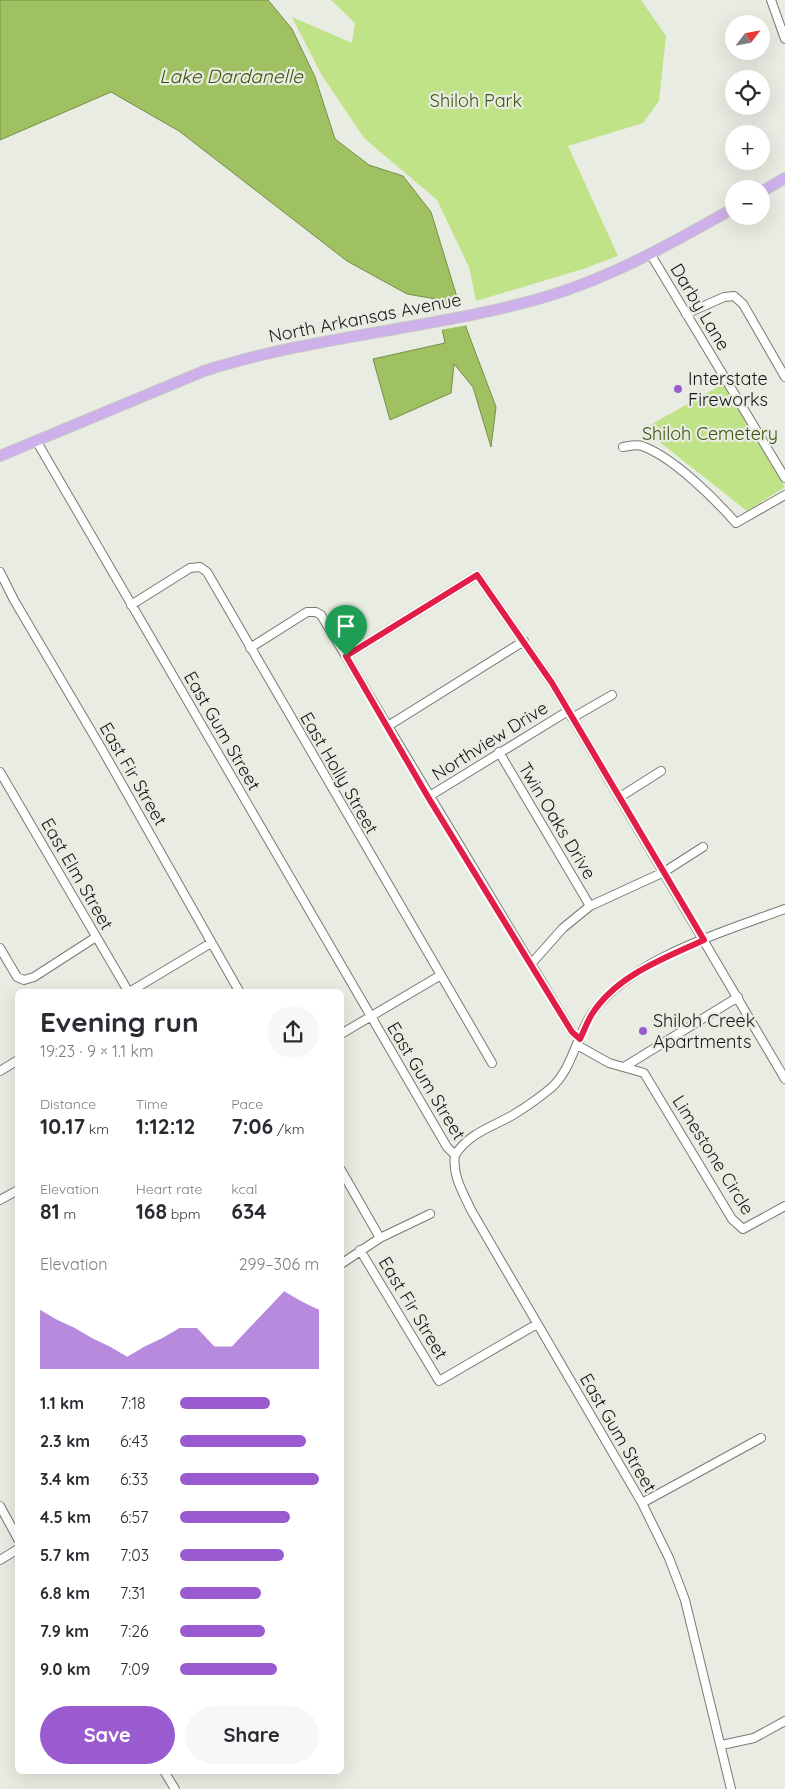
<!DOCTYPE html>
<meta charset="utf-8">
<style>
:root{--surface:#fff;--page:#f7f7f7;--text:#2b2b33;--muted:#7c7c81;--accent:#9a5ad0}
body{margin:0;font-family:Quicksand,sans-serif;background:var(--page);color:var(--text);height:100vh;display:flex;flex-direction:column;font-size:19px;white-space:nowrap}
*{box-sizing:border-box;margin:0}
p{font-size:16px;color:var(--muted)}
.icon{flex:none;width:28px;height:28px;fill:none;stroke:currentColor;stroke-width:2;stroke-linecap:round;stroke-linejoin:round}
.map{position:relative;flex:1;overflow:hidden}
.drawer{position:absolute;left:15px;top:989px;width:329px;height:785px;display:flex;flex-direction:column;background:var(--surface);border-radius:8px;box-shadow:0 5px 20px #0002}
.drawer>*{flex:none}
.needle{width:32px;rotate:58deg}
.controls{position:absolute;left:725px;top:15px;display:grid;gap:10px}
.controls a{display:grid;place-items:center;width:45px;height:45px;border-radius:50%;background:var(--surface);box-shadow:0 5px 20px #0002;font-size:25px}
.pin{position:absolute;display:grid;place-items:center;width:42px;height:42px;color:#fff;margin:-51px -21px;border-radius:50% 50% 50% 0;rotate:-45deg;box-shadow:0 0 5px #0007}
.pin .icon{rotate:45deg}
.round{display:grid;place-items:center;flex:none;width:52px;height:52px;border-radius:26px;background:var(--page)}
.headline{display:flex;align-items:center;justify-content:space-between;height:85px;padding:0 25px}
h1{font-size:28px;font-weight:800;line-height:38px}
.stats{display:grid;grid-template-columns:repeat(3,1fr);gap:8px;height:85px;padding:5px 25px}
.stats div{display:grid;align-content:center}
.stats b{font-size:21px;font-weight:800}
.stats small{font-size:14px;font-weight:400}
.stats p{font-size:14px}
.chart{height:140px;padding:10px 25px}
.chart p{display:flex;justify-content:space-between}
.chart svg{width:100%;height:90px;margin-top:5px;fill:var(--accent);opacity:.7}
.button{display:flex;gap:10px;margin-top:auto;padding:10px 25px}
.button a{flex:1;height:58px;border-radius:30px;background:var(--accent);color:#fff;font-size:20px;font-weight:800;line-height:58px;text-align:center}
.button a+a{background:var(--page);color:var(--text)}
ul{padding:0 25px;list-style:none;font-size:16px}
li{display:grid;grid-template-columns:80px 60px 1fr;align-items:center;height:38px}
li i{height:12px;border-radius:6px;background:var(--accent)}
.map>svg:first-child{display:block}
</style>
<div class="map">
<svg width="785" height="1789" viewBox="0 0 785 1789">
<rect width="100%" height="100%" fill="#e8ece2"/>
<path fill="#c0e388" d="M 331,0 L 641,0 L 666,36 L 659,101 L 643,123 L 568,146 L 618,256 L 583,269 L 476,301 L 469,267 L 437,200 L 364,138 L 321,74 L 292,17 L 352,43 L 355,23 Z
M 723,384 L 785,487 L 747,511 L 643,429 Z"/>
<path fill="#9fc161" stroke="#768e4a" d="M 0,0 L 268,0 L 292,29 L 315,77 L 335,139 L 369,165 L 403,176 L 431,212 L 467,330 L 496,407 L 491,447 L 473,387 L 454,364 L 451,393 L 390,420 L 373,359 L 445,343 L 436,299 L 407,294 L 347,261 L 179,131 L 111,92 L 0,140 Z"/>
<path fill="#e8ece2" d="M 461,302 L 468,325 L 440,330 L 435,307 Z"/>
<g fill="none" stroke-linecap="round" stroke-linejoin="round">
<defs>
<path id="minor" d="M 771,0 L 785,39
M 651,255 L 785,478
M 686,314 L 724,297 L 734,296 L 743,304 L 785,377
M 37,442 L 447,1147 L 455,1155 C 452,1176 463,1192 471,1210 L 642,1503 L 669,1558 L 685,1600 L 731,1789
M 623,447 C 629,446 637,444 642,446 C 673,457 715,499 736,523 L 785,495
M 0,572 L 14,600 L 103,751 L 239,991
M 131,605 L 190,568 L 200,567 L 207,572 L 492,1063
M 250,648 L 307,612 L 316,612 L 321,615 L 572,1032 L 580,1039
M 346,656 L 477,575 L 552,683 L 785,1079
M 572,718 L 612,695
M 388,726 L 524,641
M 499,752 L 590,906
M 0,772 L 128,991
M 428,797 L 568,711
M 620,797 L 661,771
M 0,948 L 17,977 L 24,980 L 34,977 L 96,937
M 531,964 L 563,928 L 590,906 L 664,872 L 703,847
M 131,991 L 211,943
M 341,1034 L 441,975
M 577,1045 L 609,1063 L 644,1073 L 732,1219 L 743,1229 L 785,1206
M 624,1067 L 738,997
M 0,1071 L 18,1060
M 455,1155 C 469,1133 492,1127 513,1115 C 526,1107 539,1098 551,1088 C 573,1068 576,1036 593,1012 C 634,957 723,932 785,909
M 341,1170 L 380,1238
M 0,1200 L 18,1190
M 360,1250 L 439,1381 L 537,1324
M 341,1264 L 380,1238 L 430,1214
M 642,1503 L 761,1438
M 0,1506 L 18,1539
M 0,1560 L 18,1549
M 722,1745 L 754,1738 L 785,1721
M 164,1771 L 175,1789"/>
<path id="major" d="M 761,192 L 785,178
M 0,456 L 204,371 C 310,337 421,330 527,302 C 602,283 667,246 734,208"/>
</defs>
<use href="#minor" stroke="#777b72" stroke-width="10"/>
<use href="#major" stroke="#c7c7c6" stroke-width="12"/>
<use href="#minor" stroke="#fff" stroke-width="8"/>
<use href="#major" stroke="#ceb0eb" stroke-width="10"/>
</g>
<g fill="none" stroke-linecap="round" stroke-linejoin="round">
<defs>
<path id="route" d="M 477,575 L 552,683 L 704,940 C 665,958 617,975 592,1014 C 587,1022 584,1031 580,1039 L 572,1032 L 428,797 L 346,656 Z"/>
</defs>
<use href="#route" stroke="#fff" stroke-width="10"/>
<use href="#route" stroke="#e11d48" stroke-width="6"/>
</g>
<g fill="#9a5ad0" stroke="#e8ece2" stroke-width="2">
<circle cx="678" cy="389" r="5"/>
<circle cx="643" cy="1031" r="5"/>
</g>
<g text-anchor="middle" stroke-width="4.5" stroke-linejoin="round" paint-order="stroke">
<g font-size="18" fill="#3d520c" stroke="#e8ece2">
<text x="476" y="107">Shiloh Park</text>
<text x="710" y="440">Shiloh Cemetery</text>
</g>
<g font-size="18" fill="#161713" stroke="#e8ece2">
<text transform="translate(700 307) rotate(59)" y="6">Darby Lane</text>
<text transform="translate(365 318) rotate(-11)" y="6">North Arkansas Avenue</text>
<text transform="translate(222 731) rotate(60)" y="6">East Gum Street</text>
<text transform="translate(490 741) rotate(-32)" y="6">Northview Drive</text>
<text transform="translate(339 773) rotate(60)" y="6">East Holly Street</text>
<text transform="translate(133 774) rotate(60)" y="6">East Fir Street</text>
<text transform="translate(557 821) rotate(59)" y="6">Twin Oaks Drive</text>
<text transform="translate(77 874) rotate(60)" y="6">East Elm Street</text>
<text transform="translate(426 1081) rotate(59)" y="6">East Gum Street</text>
<text transform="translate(713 1155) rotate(58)" y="6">Limestone Circle</text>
<text transform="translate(413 1308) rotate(59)" y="6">East Fir Street</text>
<text transform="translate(618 1433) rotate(60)" y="6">East Gum Street</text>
</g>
<g font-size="18" fill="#161713" stroke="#e8ece2" text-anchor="start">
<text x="688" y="385">Interstate<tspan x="688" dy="21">Fireworks</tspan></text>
<text x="653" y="1027">Shiloh Creek<tspan x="653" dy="21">Apartments</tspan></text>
</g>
<g font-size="19" font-style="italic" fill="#3a4f06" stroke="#e8ece2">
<text x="231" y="83">Lake Dardanelle</text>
</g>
</g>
</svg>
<div class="controls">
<a><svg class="needle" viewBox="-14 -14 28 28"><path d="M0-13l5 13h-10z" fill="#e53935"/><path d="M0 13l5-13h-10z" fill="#7c7c81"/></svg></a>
<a><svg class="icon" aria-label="locate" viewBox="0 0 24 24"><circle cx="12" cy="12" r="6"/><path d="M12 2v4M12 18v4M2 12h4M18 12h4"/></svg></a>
<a>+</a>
<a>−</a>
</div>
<div class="pin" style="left:346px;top:656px;background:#1e9e55"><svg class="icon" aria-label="arrive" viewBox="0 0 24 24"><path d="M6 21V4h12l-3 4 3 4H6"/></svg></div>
<section class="drawer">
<div class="headline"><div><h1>Evening run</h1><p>19:23 · 9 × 1.1 km</p></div><a class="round"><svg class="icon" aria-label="share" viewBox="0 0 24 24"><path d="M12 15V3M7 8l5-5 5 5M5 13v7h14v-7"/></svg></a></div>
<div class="stats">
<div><p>Distance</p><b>10.17<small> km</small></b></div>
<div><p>Time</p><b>1:12:12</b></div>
<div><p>Pace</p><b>7:06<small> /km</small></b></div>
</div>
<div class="stats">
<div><p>Elevation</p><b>81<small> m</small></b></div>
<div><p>Heart rate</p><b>168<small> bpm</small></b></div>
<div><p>kcal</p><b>634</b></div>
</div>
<div class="chart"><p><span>Elevation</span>299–306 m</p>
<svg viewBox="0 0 160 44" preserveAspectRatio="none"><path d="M0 44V15L10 20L20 24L30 29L40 33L50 38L60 33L70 29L80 24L90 24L100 33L110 33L120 24L130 15L140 6L150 11L160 15V44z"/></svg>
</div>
<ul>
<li><b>1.1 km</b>7:18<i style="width:65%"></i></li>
<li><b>2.3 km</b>6:43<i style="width:91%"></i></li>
<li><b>3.4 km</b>6:33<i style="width:100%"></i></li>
<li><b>4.5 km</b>6:57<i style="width:79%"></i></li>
<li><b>5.7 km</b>7:03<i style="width:75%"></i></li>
<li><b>6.8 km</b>7:31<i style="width:58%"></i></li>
<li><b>7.9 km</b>7:26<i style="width:61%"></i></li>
<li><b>9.0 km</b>7:09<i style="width:70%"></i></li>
</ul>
<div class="button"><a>Save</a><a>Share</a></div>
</section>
</div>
